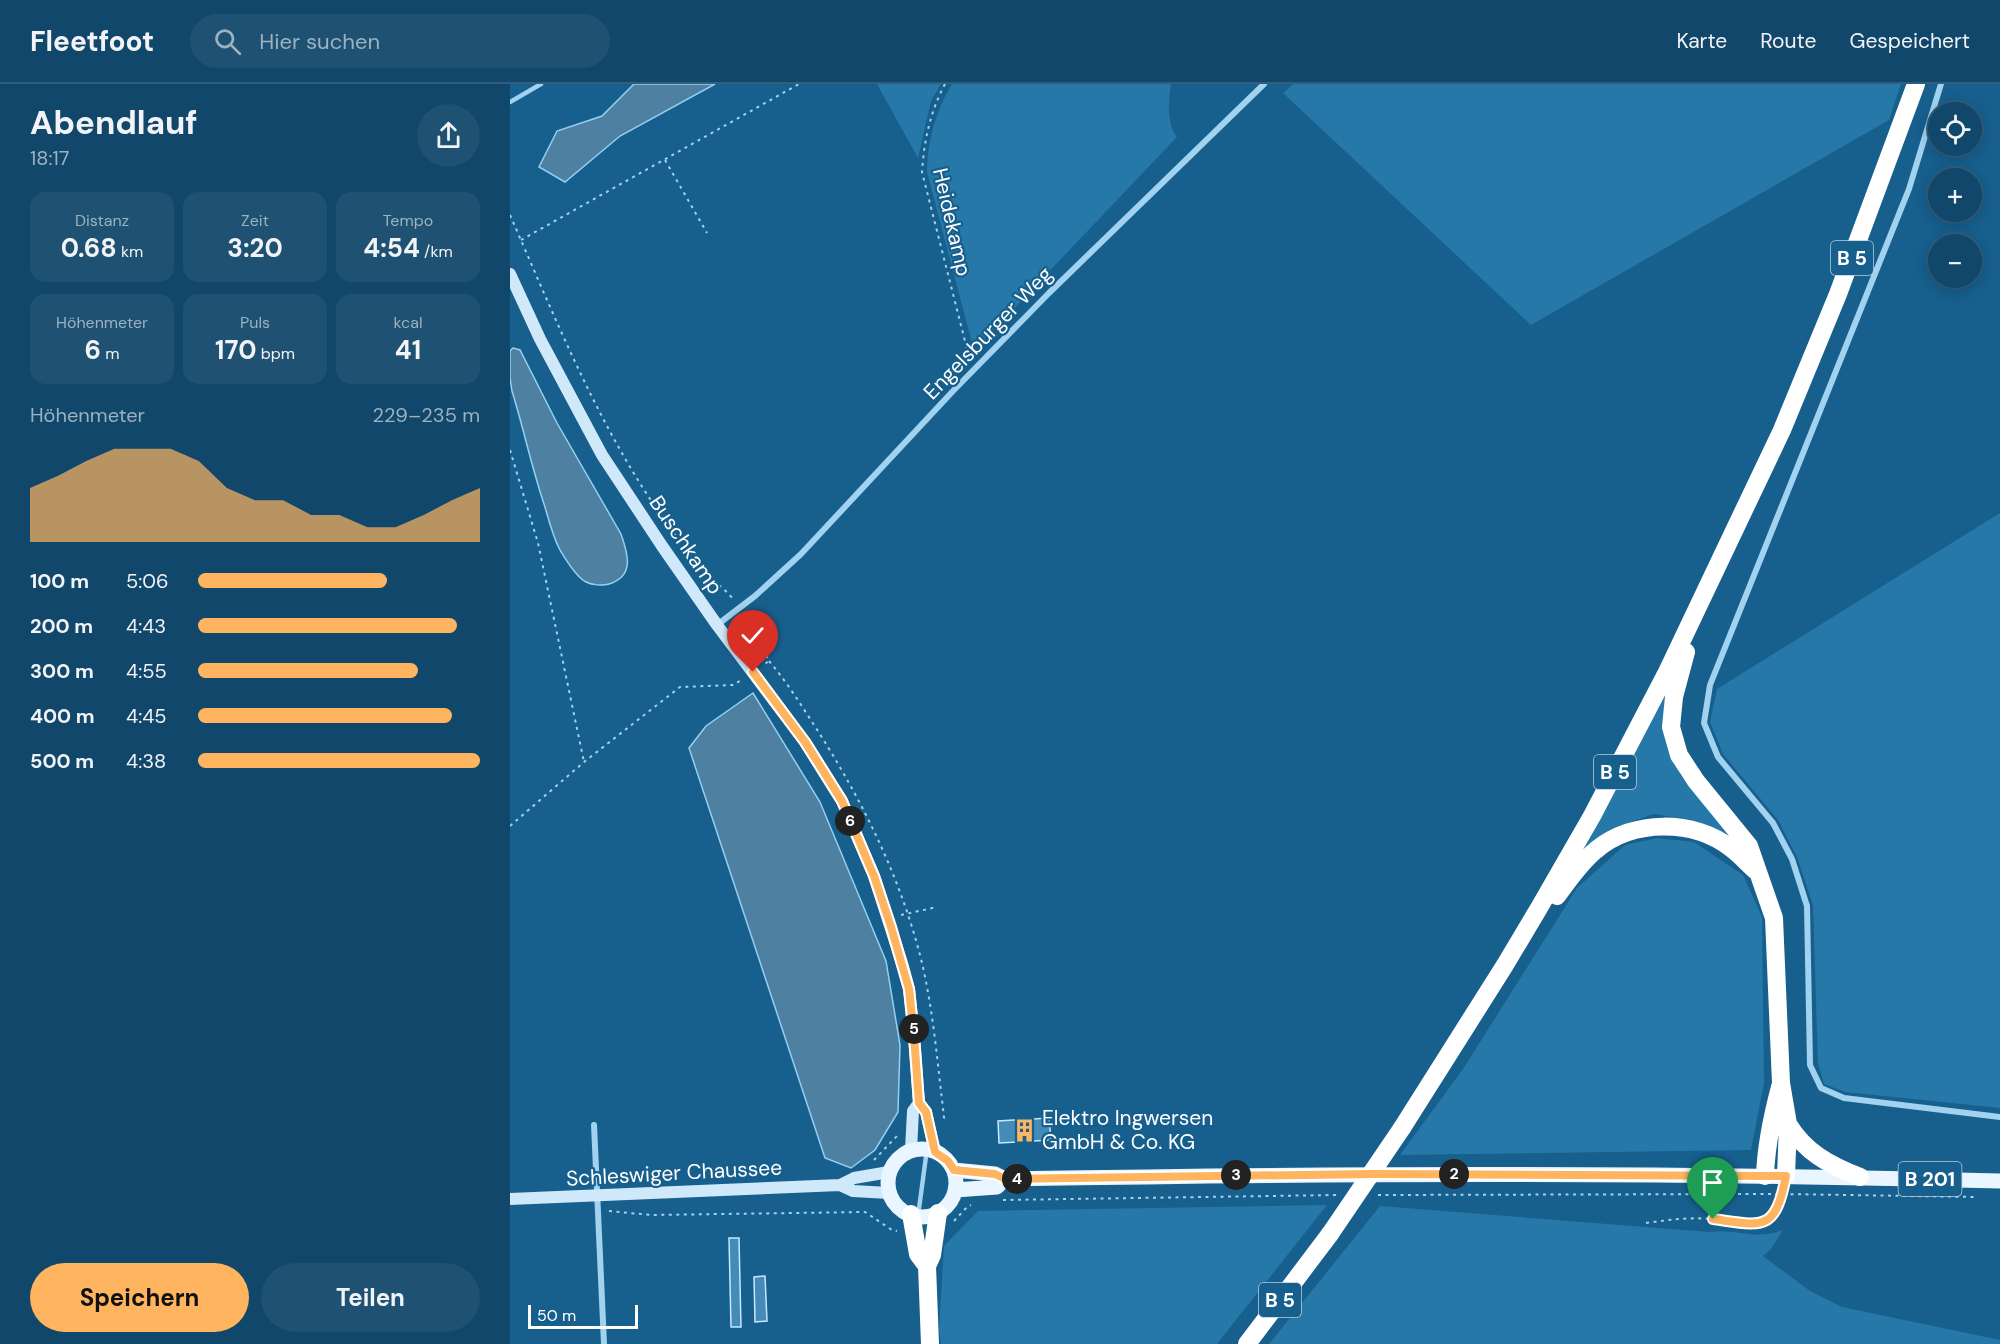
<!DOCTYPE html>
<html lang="de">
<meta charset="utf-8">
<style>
:root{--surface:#11476a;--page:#1e5172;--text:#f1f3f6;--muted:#9cb2c1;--line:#305f7e;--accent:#ffb55f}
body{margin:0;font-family:"DM Sans",sans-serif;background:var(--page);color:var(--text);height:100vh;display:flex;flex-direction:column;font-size:22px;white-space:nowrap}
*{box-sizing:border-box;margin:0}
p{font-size:20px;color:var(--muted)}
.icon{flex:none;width:33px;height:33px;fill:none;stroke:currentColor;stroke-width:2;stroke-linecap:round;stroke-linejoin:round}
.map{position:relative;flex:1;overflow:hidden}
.side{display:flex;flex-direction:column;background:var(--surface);width:510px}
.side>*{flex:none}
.buttons{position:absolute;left:1418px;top:18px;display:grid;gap:12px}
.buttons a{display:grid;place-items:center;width:54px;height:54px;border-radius:50%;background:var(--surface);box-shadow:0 3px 15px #0003,0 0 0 2px var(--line);font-size:30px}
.scale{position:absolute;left:18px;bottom:15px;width:110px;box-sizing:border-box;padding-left:6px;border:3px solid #fff;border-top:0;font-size:16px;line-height:21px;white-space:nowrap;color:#fff;-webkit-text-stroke:4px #175f8d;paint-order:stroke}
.pin{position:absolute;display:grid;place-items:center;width:51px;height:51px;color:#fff;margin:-62px -26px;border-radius:50% 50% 50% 0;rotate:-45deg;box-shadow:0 0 6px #0007}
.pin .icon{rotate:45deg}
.km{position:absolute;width:30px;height:30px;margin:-15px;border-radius:50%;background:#222;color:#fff;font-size:16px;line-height:30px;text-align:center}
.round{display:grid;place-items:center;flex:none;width:63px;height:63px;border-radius:32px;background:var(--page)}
.summary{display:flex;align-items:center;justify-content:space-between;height:102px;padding:0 30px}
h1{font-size:33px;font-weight:700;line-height:45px}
.metrics{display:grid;grid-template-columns:repeat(3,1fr);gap:9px;height:102px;padding:6px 30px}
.metrics div{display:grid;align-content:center;border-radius:15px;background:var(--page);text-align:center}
.metrics b{font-size:26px;font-weight:700}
.metrics small{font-size:16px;font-weight:400}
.metrics p{font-size:16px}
.chart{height:168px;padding:12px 30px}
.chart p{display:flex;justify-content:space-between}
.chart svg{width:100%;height:108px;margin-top:6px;fill:var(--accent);opacity:.7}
.primary-button{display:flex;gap:12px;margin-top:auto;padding:12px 30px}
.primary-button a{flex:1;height:69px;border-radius:36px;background:var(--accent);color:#111;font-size:24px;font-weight:700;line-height:69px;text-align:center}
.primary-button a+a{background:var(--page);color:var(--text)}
ul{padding:0 30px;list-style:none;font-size:20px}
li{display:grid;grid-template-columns:96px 72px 1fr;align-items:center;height:45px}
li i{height:15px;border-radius:8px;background:var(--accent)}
header{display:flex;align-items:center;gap:36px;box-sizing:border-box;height:84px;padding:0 30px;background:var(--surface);border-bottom:2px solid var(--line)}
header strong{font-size:28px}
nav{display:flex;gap:33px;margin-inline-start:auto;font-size:21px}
.search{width:420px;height:54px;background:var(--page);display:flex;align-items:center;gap:15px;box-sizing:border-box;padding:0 21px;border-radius:33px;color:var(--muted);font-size:22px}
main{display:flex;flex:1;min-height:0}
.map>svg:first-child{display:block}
</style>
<header>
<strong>Fleetfoot</strong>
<div class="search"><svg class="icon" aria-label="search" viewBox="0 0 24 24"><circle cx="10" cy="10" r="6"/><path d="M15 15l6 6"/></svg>Hier suchen</div>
<nav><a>Karte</a><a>Route</a><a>Gespeichert</a></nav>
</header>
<main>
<section class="side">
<div class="summary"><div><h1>Abendlauf</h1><p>18:17</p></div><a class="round"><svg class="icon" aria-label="share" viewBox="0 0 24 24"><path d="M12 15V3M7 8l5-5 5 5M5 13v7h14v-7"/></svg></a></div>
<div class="metrics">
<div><p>Distanz</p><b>0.68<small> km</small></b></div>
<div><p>Zeit</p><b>3:20</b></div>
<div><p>Tempo</p><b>4:54<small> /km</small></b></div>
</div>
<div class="metrics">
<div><p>Höhenmeter</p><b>6<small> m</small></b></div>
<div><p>Puls</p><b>170<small> bpm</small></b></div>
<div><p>kcal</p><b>41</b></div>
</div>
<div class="chart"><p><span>Höhenmeter</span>229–235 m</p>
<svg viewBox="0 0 160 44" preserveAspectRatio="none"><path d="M0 44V22L10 17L20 11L30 6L40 6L50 6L60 11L70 22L80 27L90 27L100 33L110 33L120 38L130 38L140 33L150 27L160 22V44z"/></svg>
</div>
<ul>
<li><b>100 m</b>5:06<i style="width:67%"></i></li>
<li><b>200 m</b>4:43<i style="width:92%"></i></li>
<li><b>300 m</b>4:55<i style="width:78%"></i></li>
<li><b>400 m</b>4:45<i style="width:90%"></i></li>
<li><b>500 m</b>4:38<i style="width:100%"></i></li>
</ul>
<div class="primary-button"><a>Speichern</a><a>Teilen</a></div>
</section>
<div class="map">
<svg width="1490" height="1260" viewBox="0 0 1490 1260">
<rect width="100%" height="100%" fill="#175f8d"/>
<path fill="#2678a9" d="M 367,0 L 431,0 L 421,17 L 408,74 Z
M 442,0 L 661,0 C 658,15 657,42 667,53 L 470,260 L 462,259 L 417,88 C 418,55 425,29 442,0 Z
M 783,0 L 1391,0 L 1379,36 L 1021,241 L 773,9 Z
M 1490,429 L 1490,1024 L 1335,1008 L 1314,1000 L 1308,980 L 1303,821 L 1287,773 L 1268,736 L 1213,670 L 1200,638 L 1207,605 Z
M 1155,609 L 1156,653 L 1171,692 L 1215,740 L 1221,752 L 1183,736 L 1144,730 L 1103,744 L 1068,772 Z
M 1147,754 L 1184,758 L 1233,791 L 1252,833 L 1254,999 L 1241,1066 L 890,1071 L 953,985 L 1067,804 L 1115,761 Z
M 817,1121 L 707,1260 L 431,1260 L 429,1245 L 434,1162 L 468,1127 Z
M 870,1122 L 1199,1148 C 1227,1144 1243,1157 1273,1146 L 1261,1165 L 1253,1172 L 1300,1207 L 1332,1223 L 1490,1256 L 1490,1260 L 759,1260 Z"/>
<path fill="#4e81a1" stroke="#94d0f2" stroke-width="1.5" d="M 124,0 L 205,0 L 110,52 L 55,98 L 29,83 L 47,47 L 92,32 Z
M 3,264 L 10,266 L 47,339 L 111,450 C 118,470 125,492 99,500 C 93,502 82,501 76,498 C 66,493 56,476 50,466 C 43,453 39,437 35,423 C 22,385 14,346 2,307 L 0,294 L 0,267 Z
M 243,609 L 310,718 L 376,877 L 390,961 L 388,1028 L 365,1066 L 341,1084 L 315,1074 L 179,664 L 196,642 Z"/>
<path fill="#448bb7" stroke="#c7e8fb" stroke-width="1.5" d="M 539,1034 L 541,1056 L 489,1059 L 488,1037 Z
M 219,1154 L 229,1154 L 231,1243 L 221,1243 Z
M 255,1192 L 257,1237 L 245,1238 L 244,1193 Z"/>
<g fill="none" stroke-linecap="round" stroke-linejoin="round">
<path stroke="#a1d2ef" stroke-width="2" stroke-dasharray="3 4.5" stroke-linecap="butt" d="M 435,0 C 420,28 414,57 412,88 L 457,265 L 462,274
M 155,76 L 197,149
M 0,131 C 47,238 91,349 160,444 C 170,458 182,473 194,486 C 203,497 214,504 223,515
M 11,156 L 289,0
M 0,366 L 28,459 L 74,678
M 235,532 C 246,546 251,561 259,577 L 252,582
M 259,577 C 277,598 291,621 306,644 C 352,716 390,792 411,875 C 423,924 427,975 433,1024 L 434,1034 L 431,1036
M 0,742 L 74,678 L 170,603 L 223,601 L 233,595
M 391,831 L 427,823
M 364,1076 L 387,1052
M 868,1111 L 1272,1110 L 1468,1113
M 493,1116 L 826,1111
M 99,1127 L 141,1131 L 355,1128 L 382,1146 L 387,1147
M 444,1137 L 457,1123 L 461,1121
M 1136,1139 C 1158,1136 1179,1133 1201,1135 C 1216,1135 1239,1144 1253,1140 C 1265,1136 1270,1121 1272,1110"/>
<path stroke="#a1d2ef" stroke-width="4.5" d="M 0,18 L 31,0
M 408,1132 L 417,1065"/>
<path stroke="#a1d2ef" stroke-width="6" d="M 1431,0 L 1399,105 L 1200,601 L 1194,639 L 1208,673 L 1263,739 L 1282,775 L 1297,822 L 1300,981 L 1311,1004 L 1334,1014 L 1490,1033
M 207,541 L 245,512 L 291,470 L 443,307 L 539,209 L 754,0
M 84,1041 L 94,1260"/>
<path stroke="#cfe9fa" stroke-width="12" d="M 0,190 L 30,255 L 92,371 L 152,462 L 207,541 L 295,658 L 332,717 L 364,792 L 392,879 L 399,905 L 404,952 L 409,1019 L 416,1028 L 425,1068
M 401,1066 L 403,1027 L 409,1019
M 330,1101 L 343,1107 L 379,1109
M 0,1115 L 330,1101 L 344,1094 L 379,1088"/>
<path stroke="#e9f5ff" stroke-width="15" d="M378 1099a34 34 0 1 1 68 0a34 34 0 1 1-68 0Z
M 444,1086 L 485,1090 L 495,1095 C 827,1089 1158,1088 1490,1097
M 445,1106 L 487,1103 L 495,1095"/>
<path stroke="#fff" stroke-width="18" d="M 1176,568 L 1164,613 L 1161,643 L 1169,671 L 1186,697 L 1239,762 L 1264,834 L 1271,999 L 1278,1040 L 1276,1092
M 1047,812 C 1058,797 1071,778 1086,766 C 1123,735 1184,735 1222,765 C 1231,772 1238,780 1246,787
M 1278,1040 C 1295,1068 1319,1081 1350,1093
M 892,1044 L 995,881 L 1029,824 L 1082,732 L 1156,590 L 1272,346 L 1328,210 L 1406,0
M 1255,1092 C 1256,1061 1262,1033 1270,1003
M 401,1130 L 408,1170 L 417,1182
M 420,1260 L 417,1182 L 422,1171 L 428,1129
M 737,1260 L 820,1150"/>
<path stroke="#fff" stroke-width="18" d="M 820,1150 L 892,1044"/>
</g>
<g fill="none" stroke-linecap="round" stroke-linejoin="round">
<defs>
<path id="route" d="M 243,588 L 295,658 L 332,717 L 364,792 L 381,843 L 399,905 L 404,952 L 409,1019 L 416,1028 L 425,1068 L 438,1077 L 444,1086 L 485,1090 L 495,1095 L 863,1090 L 1276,1092 C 1265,1148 1254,1142 1203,1135"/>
</defs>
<use href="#route" stroke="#fff" stroke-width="12"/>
<use href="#route" stroke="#ffb55f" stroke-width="8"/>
</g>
<defs>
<symbol id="building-bare" viewBox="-9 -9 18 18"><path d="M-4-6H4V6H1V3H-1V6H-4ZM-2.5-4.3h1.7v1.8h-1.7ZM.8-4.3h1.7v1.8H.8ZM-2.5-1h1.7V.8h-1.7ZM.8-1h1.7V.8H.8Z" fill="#ffb55f" stroke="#175f8d" stroke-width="2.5" paint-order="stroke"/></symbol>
</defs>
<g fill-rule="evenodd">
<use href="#building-bare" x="498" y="1030" width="33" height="33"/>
</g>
<g text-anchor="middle" stroke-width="4.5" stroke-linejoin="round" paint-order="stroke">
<g fill="#175f8d" stroke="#b9cfdd" stroke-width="1.5">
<rect x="1321" y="157" width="42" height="34" rx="4.5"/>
<rect x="1084" y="671" width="42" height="34" rx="4.5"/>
<rect x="1388.5" y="1078" width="63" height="34" rx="4.5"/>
<rect x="749" y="1199" width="42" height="34" rx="4.5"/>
</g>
<g font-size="20" font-weight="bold" fill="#fff">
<text x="1342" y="181">B 5</text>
<text x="1105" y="695">B 5</text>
<text x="1420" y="1102">B 201</text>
<text x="770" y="1223">B 5</text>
</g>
<g font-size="21" fill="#fff" stroke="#175f8d">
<text transform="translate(442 138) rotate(77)" y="7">Heidekamp</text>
<text transform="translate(478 249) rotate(-46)" y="7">Engelsburger Weg</text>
<text transform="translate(176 461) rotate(56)" y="7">Buschkamp</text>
<text transform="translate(164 1089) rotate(-3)" y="7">Schleswiger Chaussee</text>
</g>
<g font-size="21" fill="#fff" stroke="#175f8d" text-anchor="start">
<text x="532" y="1041">Elektro Ingwersen<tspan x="532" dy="24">GmbH &amp; Co. KG</tspan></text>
</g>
</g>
</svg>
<div class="buttons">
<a><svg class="icon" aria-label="locate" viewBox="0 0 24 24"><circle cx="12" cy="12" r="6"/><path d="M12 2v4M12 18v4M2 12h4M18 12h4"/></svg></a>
<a>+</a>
<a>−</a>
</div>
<div class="scale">50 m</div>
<div class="pin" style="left:1203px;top:1135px;background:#1e9e55"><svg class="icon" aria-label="arrive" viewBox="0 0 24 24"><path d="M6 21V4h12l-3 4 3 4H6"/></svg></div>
<div class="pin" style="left:243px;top:588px;background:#d93025"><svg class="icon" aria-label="check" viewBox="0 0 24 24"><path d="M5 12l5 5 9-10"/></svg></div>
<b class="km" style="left:944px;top:1090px">2</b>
<b class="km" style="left:726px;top:1091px">3</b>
<b class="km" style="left:507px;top:1095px">4</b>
<b class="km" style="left:404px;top:945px">5</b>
<b class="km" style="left:340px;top:737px">6</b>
</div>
</main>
